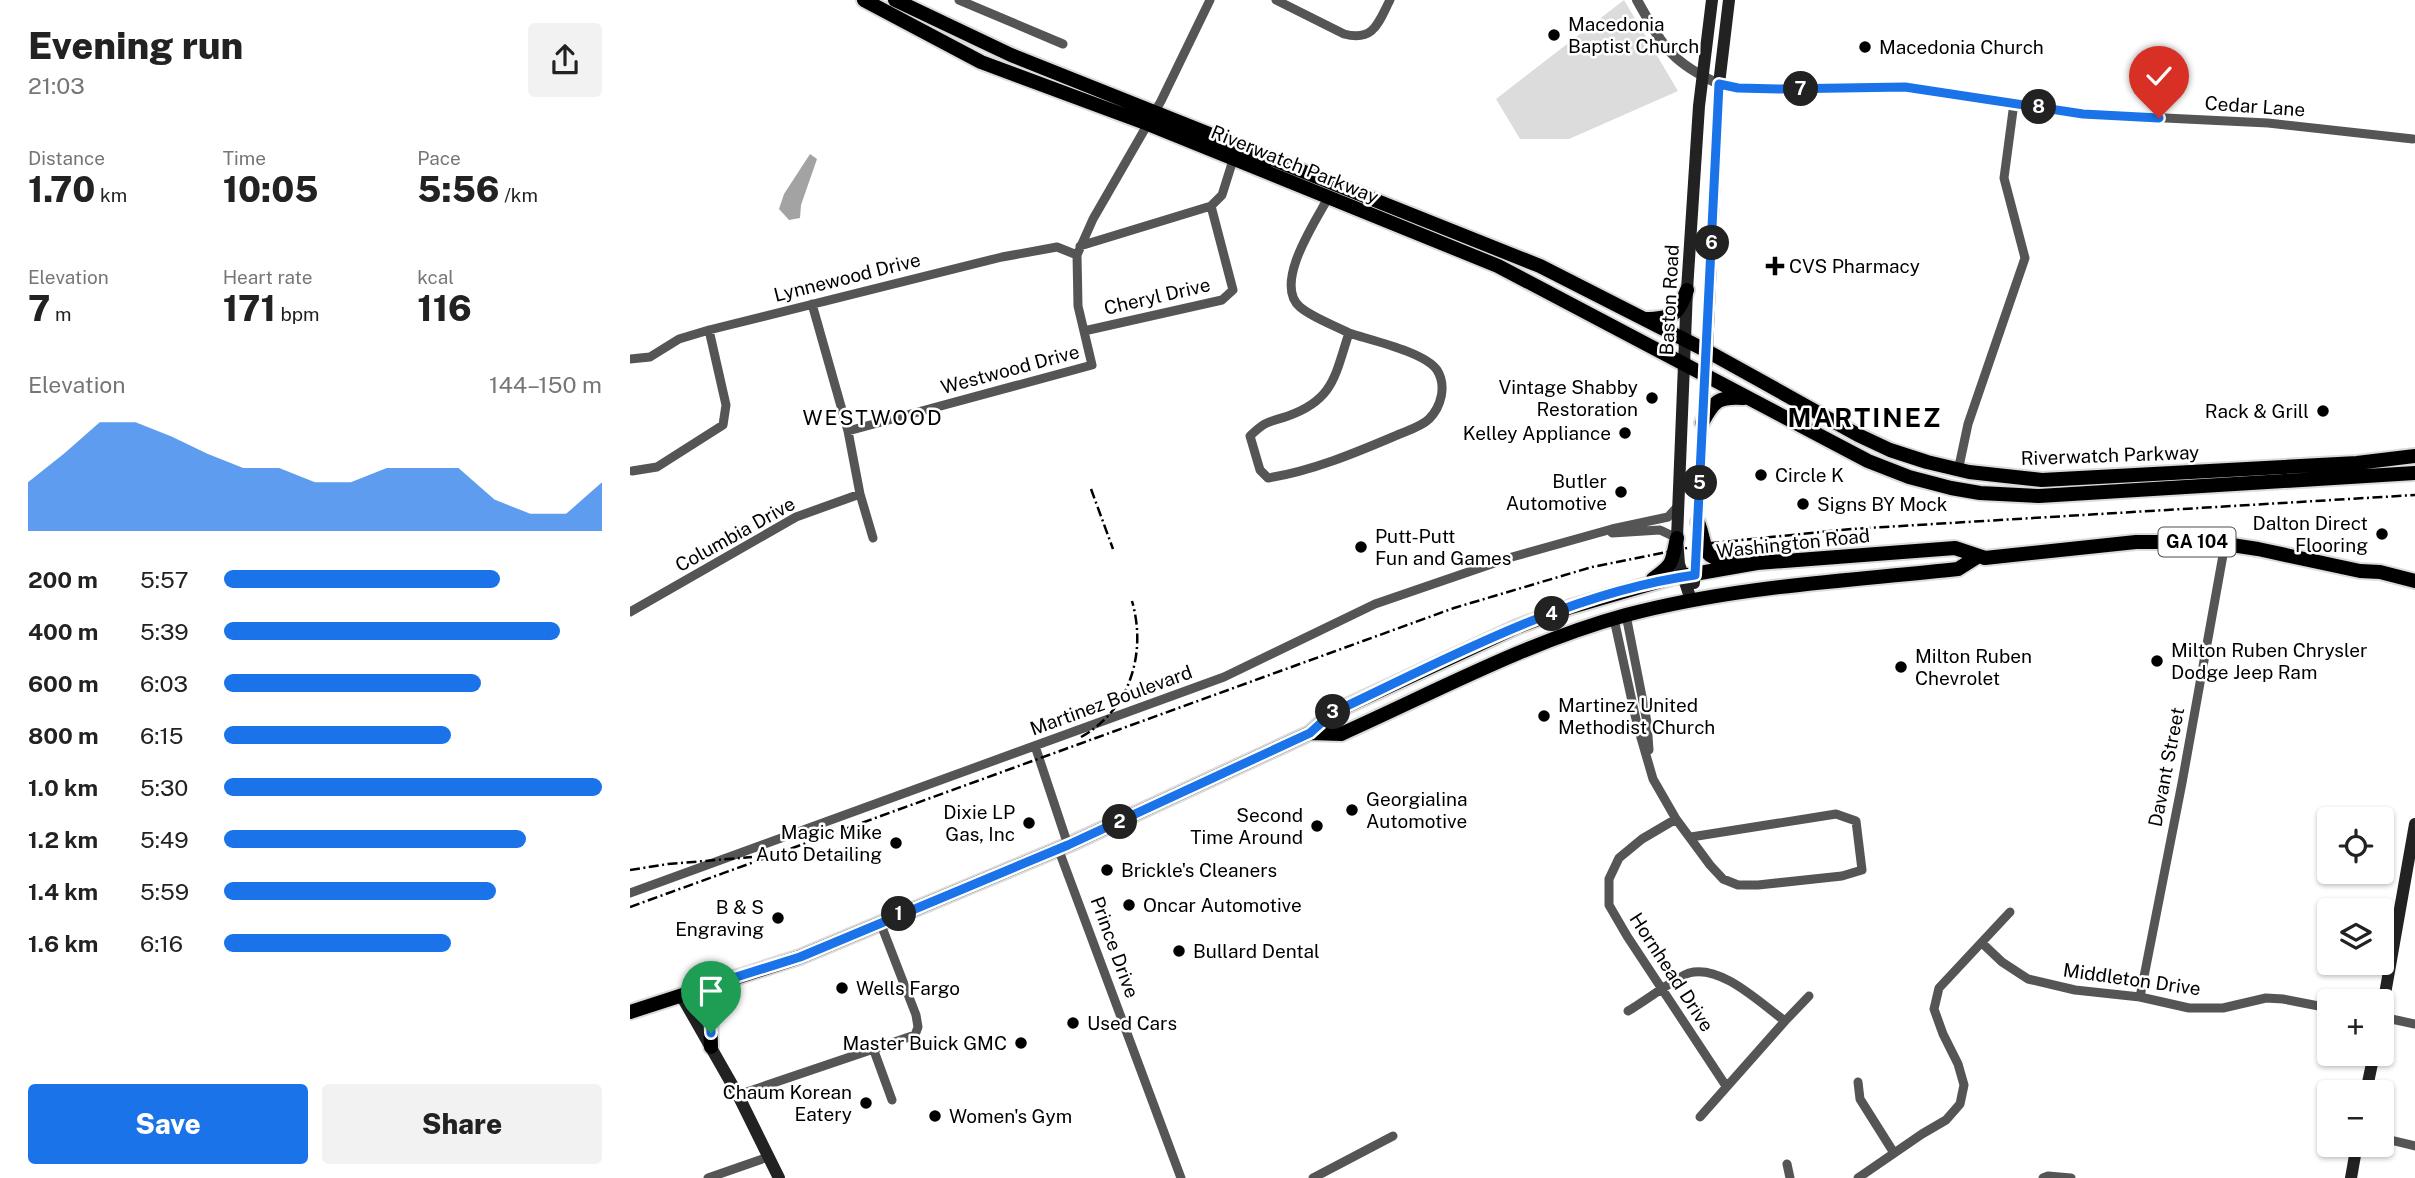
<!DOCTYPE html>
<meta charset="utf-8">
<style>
:root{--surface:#fff;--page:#f2f2f2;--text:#222;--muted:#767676;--accent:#1a73e8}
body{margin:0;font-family:"Public Sans",sans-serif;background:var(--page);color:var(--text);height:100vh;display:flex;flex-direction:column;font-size:26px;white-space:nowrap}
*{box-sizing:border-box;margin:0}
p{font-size:23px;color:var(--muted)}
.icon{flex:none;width:38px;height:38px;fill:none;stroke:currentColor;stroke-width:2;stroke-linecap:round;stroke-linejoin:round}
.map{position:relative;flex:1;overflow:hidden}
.drawer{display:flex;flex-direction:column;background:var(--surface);width:630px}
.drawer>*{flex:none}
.fabs{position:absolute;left:1687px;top:807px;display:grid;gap:14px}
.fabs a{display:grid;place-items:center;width:77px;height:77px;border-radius:7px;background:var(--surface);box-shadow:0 2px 5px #0004;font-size:35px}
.pin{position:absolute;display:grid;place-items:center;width:60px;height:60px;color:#fff;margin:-72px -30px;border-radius:50% 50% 50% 0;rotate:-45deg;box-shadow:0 0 7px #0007}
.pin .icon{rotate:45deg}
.km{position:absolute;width:35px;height:35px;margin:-18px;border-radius:50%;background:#222;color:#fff;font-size:19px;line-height:35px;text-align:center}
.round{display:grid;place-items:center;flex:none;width:74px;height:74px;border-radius:7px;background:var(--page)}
.headline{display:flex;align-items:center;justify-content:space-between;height:119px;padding:0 28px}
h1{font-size:38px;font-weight:800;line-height:52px}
.stats{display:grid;grid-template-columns:repeat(3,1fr);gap:10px;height:119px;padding:7px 28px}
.stats div{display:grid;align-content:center}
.stats b{font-size:35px;font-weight:800}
.stats small{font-size:19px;font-weight:400}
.stats p{font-size:19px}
.chart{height:196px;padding:14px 28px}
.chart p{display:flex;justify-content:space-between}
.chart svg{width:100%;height:126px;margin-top:7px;fill:var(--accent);opacity:.7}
.action{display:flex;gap:14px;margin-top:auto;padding:14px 28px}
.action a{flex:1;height:80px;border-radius:7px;background:var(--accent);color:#fff;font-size:28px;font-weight:800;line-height:80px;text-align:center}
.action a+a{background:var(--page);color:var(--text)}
ul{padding:0 28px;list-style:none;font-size:23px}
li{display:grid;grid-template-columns:112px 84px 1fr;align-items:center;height:52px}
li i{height:18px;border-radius:9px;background:var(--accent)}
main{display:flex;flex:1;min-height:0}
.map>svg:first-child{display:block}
</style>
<main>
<section class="drawer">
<div class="headline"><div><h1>Evening run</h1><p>21:03</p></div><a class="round"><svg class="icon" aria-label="share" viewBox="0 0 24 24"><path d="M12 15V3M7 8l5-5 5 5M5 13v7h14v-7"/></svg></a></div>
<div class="stats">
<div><p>Distance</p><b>1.70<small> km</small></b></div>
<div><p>Time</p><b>10:05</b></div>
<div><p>Pace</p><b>5:56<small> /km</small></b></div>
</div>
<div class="stats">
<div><p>Elevation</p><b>7<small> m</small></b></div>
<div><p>Heart rate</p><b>171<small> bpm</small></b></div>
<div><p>kcal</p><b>116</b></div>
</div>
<div class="chart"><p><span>Elevation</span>144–150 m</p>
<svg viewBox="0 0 160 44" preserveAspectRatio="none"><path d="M0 44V27L10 17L20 6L30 6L40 11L50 17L60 22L70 22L80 27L90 27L100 22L110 22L120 22L130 33L140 38L150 38L160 27V44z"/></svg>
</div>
<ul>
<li><b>200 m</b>5:57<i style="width:73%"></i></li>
<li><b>400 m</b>5:39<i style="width:89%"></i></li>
<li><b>600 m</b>6:03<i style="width:68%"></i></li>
<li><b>800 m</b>6:15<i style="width:60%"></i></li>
<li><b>1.0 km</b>5:30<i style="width:100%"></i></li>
<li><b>1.2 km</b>5:49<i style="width:80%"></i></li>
<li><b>1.4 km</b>5:59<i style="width:72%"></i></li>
<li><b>1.6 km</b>6:16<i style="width:60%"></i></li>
</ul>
<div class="action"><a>Save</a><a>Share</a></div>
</section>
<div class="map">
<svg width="1785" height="1178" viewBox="0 0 1785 1178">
<rect width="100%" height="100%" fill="#fff"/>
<path fill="#dcdcdc" d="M 994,0 L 1048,91 L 939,139 L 890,139 L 866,99 Z"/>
<path fill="#a3a3a3" d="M 180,154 L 187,159 L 171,205 L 170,218 L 159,220 L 149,209 L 154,194 Z"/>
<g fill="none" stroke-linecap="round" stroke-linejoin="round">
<defs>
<path id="primary" d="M 234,0 L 351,62 L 518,124 L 868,266 L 1238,461 L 1279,477 L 1321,488 L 1350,493 L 1409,496 L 1785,473
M 265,0 L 381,55 L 910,266 L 1077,351 L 1228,435 L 1260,450 L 1297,462 L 1339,472 L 1412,480 L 1727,463 L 1785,456
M 1015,319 C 1043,318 1047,317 1057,290
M 1072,423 C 1084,401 1088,396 1114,398
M 1068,522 C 1079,551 1068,558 1105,562
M 1023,579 C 1045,563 1041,563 1047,538
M 680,733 L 711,734 C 805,692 897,642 996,615 C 1105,586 1217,581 1328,569 L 1347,557
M 0,1012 L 170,957 L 438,845 L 680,733 L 702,713 L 887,627 L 941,607 L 1041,578 L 1127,563 L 1325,548 L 1355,558 L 1506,542 L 1549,542 L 1595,544 L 1628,549 L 1730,571 L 1750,572 L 1785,581
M 81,1047 L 80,1009 L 103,978"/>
</defs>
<use href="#primary" stroke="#dbdbdb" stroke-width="18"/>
<path stroke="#555" stroke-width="9" d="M 329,0 L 433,44
M 646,0 L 714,34 C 744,42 748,23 760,0
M 1089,84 L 1108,88 L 1148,89 L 1275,87 L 1453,114 L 1638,123 L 1783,139
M 698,198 C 685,222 643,284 670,307 C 683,318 704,325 719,333
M 450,246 L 581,206 L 592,195 L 603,160
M 182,304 L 218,431 L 230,494 L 243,538
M 454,331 L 592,300 L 603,290 L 581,206
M 719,333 C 740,340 795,352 807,370 C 817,386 811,407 799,419 C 791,427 776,431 765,436 C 725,453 682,471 638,478 L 630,470 L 620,436 C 637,420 637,423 658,416 C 704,400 705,375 719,333 Z
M 0,359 L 20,357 L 49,339 L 79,330 L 372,257 L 427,247 L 447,255
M 218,431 L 462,365 L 448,306 L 447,255 L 463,219 L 531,101 L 580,0
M 2,471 L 27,467 L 93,425 L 96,405 L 79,330
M 1328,471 L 1338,424 L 1395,258 L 1374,178 L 1384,103
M 982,533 L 1030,530 L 1047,538
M 0,612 L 166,517 L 230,494
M 996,615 L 1017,722 L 1019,750
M 984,619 L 1007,724 L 1023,779 L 1046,819 L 1080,865 L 1093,879 L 1108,885 L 1128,885 L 1212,876 L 1232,870 L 1226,821 L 1206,814 L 1061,837
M 405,746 L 438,845
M 1046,819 L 1012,839 L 989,858 L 979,879 L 979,905 L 997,936 L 1096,1086
M 428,848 L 551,1178
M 0,893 L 594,677 L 745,604 L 882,557 L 982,529 L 1038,517 L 1048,506
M 1352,943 L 1372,962 L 1398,979 L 1445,990 L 1510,997 L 1559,1008 L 1593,1008 L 1636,998 L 1653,999 L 1699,1008
M 1510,997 L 1552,783 L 1595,544
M 998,1011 C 1012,1003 1047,977 1059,973 C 1091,964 1130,1003 1155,1021
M 1752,1017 L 1785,1024
M 243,1048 L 262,1100
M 1228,1082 L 1230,1099 L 1264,1153
M 108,1095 L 285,1035 L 288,1027 L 286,1015 L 250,922
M 1070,1117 L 1155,1021 L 1179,996
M 1752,1138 L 1785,1146
M 1157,1164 L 1160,1178
M 78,1178 L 138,1157
M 683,1178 L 763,1136
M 1228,1178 L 1292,1134 L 1316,1120 L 1330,1104 L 1334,1085 L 1328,1064 L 1313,1034 L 1304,1009 L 1309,988 L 1380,912
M 1413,1178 L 1418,1176 L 1441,1178"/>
<path stroke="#555" stroke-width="10" d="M 1007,0 C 1033,46 1040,62 1089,84"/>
<path stroke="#222" stroke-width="12" d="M 1064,583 L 1077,351 L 1089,84 L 1099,0
M 1061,600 L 1049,564 L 1047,538 L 1057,290 L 1069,106 L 1082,0
M 51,995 L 108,1095 L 149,1178
M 1752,1011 L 1785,824
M 1736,1092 L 1744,1054
M 1721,1178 L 1727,1144"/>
<use href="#primary" stroke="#000" stroke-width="14"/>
<path stroke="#000" stroke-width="2.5" stroke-dasharray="10 3.5 2 3.5" stroke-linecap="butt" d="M 461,489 L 483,549
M 451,737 C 500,710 517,653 502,601
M 0,870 L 38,864 L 122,857
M 0,907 L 824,608 L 962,567 L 1082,543 L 1221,529 L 1785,495"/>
</g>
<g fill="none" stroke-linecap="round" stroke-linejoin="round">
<defs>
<path id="route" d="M 81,1033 L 80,1009 L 103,978 L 170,957 L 438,845 L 680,733 L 702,713 C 817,659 936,593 1065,575 L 1089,84 L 1108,88 L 1149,89 L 1275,87 L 1453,114 L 1529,118"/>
</defs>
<use href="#route" stroke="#fff" stroke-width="14"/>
<use href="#route" stroke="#1a73e8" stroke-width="9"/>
</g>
<g fill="#000" stroke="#fff" stroke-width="2.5">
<circle cx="924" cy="35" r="7"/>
<circle cx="1235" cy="47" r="7"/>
<path d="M1141.5 255.5h7v7h7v7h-7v7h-7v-7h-7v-7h7z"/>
<circle cx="1022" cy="398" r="7"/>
<circle cx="1693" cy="411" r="7"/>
<circle cx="995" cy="433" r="7"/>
<circle cx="1131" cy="475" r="7"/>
<circle cx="991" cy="492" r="7"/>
<circle cx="1173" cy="504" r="7"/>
<circle cx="1752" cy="534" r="7"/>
<circle cx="731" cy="547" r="7"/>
<circle cx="1527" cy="661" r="7"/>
<circle cx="1271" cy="667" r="7"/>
<circle cx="914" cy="716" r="7"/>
<circle cx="722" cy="810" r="7"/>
<circle cx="399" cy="823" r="7"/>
<circle cx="687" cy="826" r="7"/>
<circle cx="266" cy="843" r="7"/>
<circle cx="477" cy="870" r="7"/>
<circle cx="499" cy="905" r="7"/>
<circle cx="148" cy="918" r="7"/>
<circle cx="549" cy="951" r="7"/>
<circle cx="212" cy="988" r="7"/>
<circle cx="443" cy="1023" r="7"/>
<circle cx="391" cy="1043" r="7"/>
<circle cx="236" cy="1103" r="7"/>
<circle cx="305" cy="1116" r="7"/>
</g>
<g text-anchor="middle" stroke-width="5" stroke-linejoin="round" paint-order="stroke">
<rect fill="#fff" stroke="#4c4c4c" stroke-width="2" x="1528.5" y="527.5" width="77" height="29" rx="5"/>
<g font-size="18" font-weight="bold" fill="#000">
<text x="1567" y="548">GA 104</text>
</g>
<g font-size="19" fill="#000" stroke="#fff" text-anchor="start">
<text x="938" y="31">Macedonia<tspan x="938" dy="22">Baptist Church</tspan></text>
<text x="1249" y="54">Macedonia Church</text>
<text x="1159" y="273">CVS Pharmacy</text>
<text x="1008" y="394" text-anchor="end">Vintage Shabby<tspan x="1008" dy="22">Restoration</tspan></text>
<text x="1679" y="418" text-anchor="end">Rack &amp; Grill</text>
<text x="981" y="440" text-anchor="end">Kelley Appliance</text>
<text x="1145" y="482">Circle K</text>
<text x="977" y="488" text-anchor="end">Butler<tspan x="977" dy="22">Automotive</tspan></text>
<text x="1187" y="511">Signs BY Mock</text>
<text x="1738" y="530" text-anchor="end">Dalton Direct<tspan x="1738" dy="22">Flooring</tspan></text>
<text x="745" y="543">Putt-Putt<tspan x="745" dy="22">Fun and Games</tspan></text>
<text x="1541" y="657">Milton Ruben Chrysler<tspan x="1541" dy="22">Dodge Jeep Ram</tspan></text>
<text x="1285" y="663">Milton Ruben<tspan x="1285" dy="22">Chevrolet</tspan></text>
<text x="928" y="712">Martinez United<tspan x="928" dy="22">Methodist Church</tspan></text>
<text x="736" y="806">Georgialina<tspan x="736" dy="22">Automotive</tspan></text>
<text x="385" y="819" text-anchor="end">Dixie LP<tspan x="385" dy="22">Gas, Inc</tspan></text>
<text x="673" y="822" text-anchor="end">Second<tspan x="673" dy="22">Time Around</tspan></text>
<text x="252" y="839" text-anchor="end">Magic Mike<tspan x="252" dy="22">Auto Detailing</tspan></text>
<text x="491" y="877">Brickle's Cleaners</text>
<text x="513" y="912">Oncar Automotive</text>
<text x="134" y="914" text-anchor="end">B &amp; S<tspan x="134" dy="22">Engraving</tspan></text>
<text x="563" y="958">Bullard Dental</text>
<text x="226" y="995">Wells Fargo</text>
<text x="457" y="1030">Used Cars</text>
<text x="377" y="1050" text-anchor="end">Master Buick GMC</text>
<text x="222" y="1099" text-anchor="end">Chaum Korean<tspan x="222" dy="22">Eatery</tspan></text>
<text x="319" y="1123">Women's Gym</text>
</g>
<g font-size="19" fill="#000" stroke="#fff">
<text transform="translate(1625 106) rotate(4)" y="7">Cedar Lane</text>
<text transform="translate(665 164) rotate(22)" y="7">Riverwatch Parkway</text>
<text transform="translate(217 277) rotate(-14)" y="7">Lynnewood Drive</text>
<text transform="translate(527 296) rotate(-13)" y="7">Cheryl Drive</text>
<text transform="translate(1039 300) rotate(-87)" y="7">Baston Road</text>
<text transform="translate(380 369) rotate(-15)" y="7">Westwood Drive</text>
<text transform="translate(1480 455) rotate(-2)" y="7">Riverwatch Parkway</text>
<text transform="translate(105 534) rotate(-29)" y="7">Columbia Drive</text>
<text transform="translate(1163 543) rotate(-6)" y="7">Washington Road</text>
<text transform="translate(481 700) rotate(-20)" y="7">Martinez Boulevard</text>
<text transform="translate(1536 767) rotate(-79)" y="7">Davant Street</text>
<text transform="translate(485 947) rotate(70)" y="7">Prince Drive</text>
<text transform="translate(1042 972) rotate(57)" y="7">Hornhead Drive</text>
<text transform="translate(1502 979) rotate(8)" y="7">Middleton Drive</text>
</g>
<g font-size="21" letter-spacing="2" fill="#000" stroke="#fff">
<text x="243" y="425">WESTWOOD</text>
</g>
<g font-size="26" font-weight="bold" letter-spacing="2" fill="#000" stroke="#fff">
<text x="1235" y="427">MARTINEZ</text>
</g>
</g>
</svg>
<div class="fabs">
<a><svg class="icon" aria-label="locate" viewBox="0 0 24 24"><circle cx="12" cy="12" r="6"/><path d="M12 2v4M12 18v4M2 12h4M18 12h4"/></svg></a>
<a><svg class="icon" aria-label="layers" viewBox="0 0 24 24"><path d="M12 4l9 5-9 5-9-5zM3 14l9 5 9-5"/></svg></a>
<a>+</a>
<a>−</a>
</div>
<div class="pin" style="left:81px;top:1033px;background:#1e9e55"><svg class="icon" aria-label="arrive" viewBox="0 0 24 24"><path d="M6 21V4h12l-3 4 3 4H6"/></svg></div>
<div class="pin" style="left:1529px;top:118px;background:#d93025"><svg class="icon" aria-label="check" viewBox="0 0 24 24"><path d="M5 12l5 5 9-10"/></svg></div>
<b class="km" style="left:269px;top:914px">1</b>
<b class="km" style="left:490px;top:822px">2</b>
<b class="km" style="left:703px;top:712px">3</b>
<b class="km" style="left:922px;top:614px">4</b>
<b class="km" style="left:1070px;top:483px">5</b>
<b class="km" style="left:1082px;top:243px">6</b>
<b class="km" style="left:1171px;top:89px">7</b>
<b class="km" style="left:1409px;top:107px">8</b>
</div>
</main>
